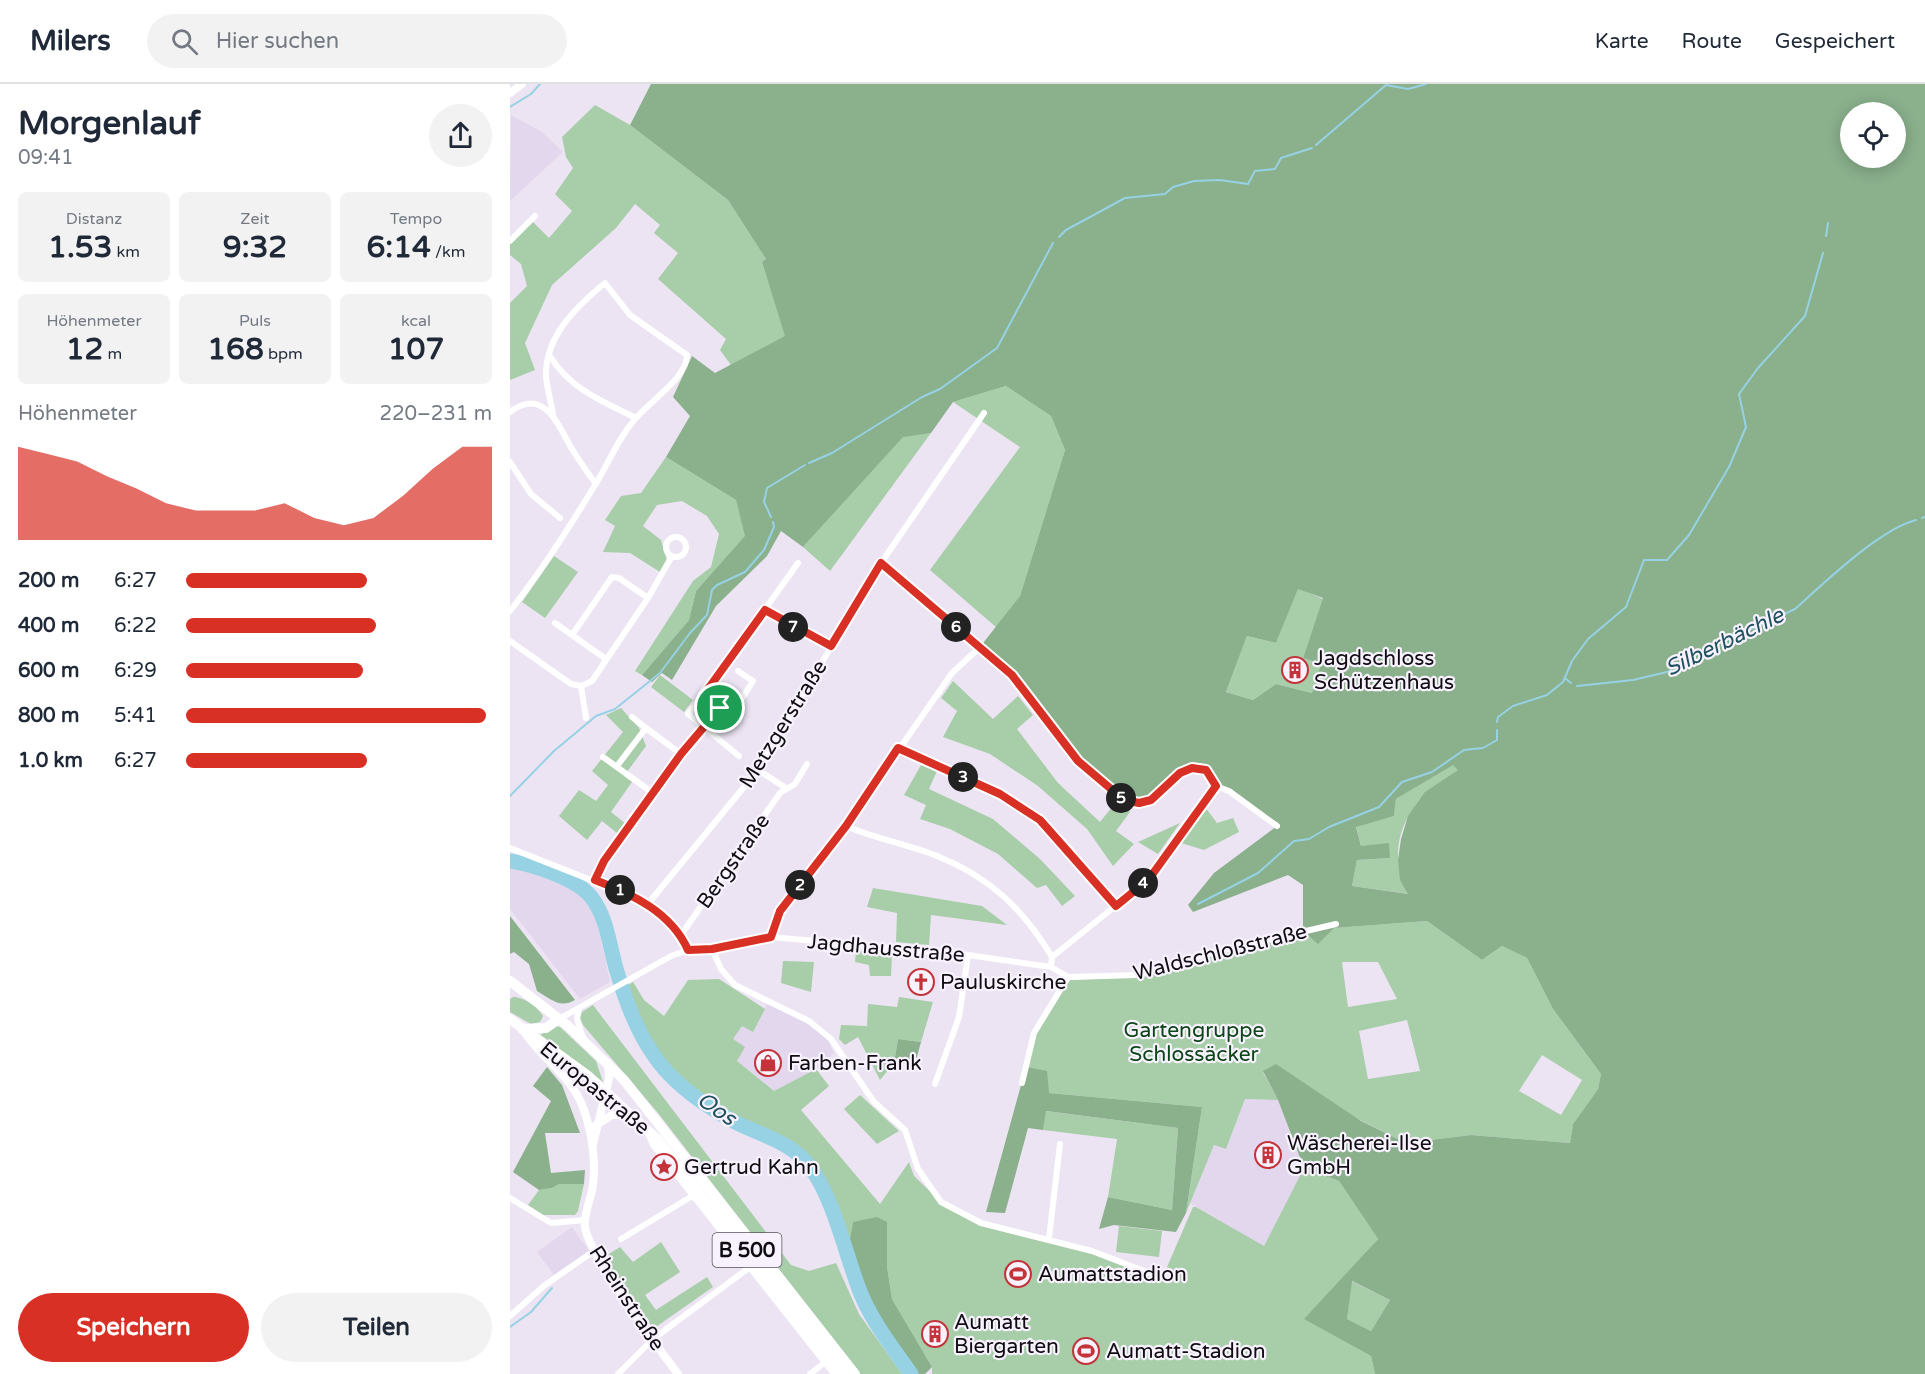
<!DOCTYPE html>
<html lang="de">
<meta charset="utf-8">
<style>
:root{--surface:#fff;--page:#f2f2f3;--text:#1f2937;--muted:#747a83;--line:#e0e1e3;--accent:#d93025}
body{margin:0;font-family:"Varela Round",sans-serif;background:var(--page);color:var(--text);height:100vh;display:flex;flex-direction:column;font-size:22px;white-space:nowrap}
*{box-sizing:border-box;margin:0}
p{font-size:20px;color:var(--muted)}
.icon{flex:none;width:33px;height:33px;fill:none;stroke:currentColor;stroke-width:2;stroke-linecap:round;stroke-linejoin:round}
.map{position:relative;flex:1;overflow:hidden}
.side{display:flex;flex-direction:column;background:var(--surface);width:510px}
.side>*{flex:none}
.tools{position:absolute;left:1330px;top:18px;display:grid;gap:12px}
.tools a{display:grid;place-items:center;width:66px;height:66px;border-radius:50%;background:var(--surface);box-shadow:0 3px 15px #0003;font-size:30px}
.pin{position:absolute;display:grid;place-items:center;width:51px;height:51px;color:#fff;margin:-26px;border:3px solid #fff;border-radius:50%;box-shadow:0 2px 6px #0007}
.km{position:absolute;width:30px;height:30px;margin:-15px;border-radius:50%;background:#222;color:#fff;font-size:16px;line-height:30px;text-align:center}
.round{display:grid;place-items:center;flex:none;width:63px;height:63px;border-radius:32px;background:var(--page)}
.head{display:flex;align-items:center;justify-content:space-between;height:102px;padding:0 18px}
h1{font-size:33px;font-weight:700;line-height:45px}
.metrics{display:grid;grid-template-columns:repeat(3,1fr);gap:9px;height:102px;padding:6px 18px}
.metrics div{display:grid;align-content:center;border-radius:9px;background:var(--page);text-align:center}
.metrics b{font-size:30px;font-weight:700}
.metrics small{font-size:16px;font-weight:400}
.metrics p{font-size:16px}
.chart{height:168px;padding:12px 18px}
.chart p{display:flex;justify-content:space-between}
.chart svg{width:100%;height:108px;margin-top:6px;fill:var(--accent);opacity:.7}
.button{display:flex;gap:12px;margin-top:auto;padding:12px 18px}
.button a{flex:1;height:69px;border-radius:36px;background:var(--accent);color:#fff;font-size:24px;font-weight:700;line-height:69px;text-align:center}
.button a+a{background:var(--page);color:var(--text)}
ul{padding:0 18px;list-style:none;font-size:20px}
li{display:grid;grid-template-columns:96px 72px 1fr;align-items:center;height:45px}
li i{height:15px;border-radius:8px;background:var(--accent)}
header{display:flex;align-items:center;gap:36px;box-sizing:border-box;height:84px;padding:0 30px;background:var(--surface);border-bottom:2px solid var(--line)}
header strong{font-size:28px}
nav{display:flex;gap:33px;margin-inline-start:auto;font-size:21px}
.search{width:420px;height:54px;background:var(--page);display:flex;align-items:center;gap:15px;box-sizing:border-box;padding:0 21px;border-radius:33px;color:var(--muted);font-size:22px}
main{display:flex;flex:1;min-height:0}
.map>svg:first-child{display:block}
</style>
<header>
<strong>Milers</strong>
<div class="search"><svg class="icon" aria-label="search" viewBox="0 0 24 24"><circle cx="10" cy="10" r="6"/><path d="M15 15l6 6"/></svg>Hier suchen</div>
<nav><a>Karte</a><a>Route</a><a>Gespeichert</a></nav>
</header>
<main>
<section class="side">
<div class="head"><div><h1>Morgenlauf</h1><p>09:41</p></div><a class="round"><svg class="icon" aria-label="share" viewBox="0 0 24 24"><path d="M12 15V3M7 8l5-5 5 5M5 13v7h14v-7"/></svg></a></div>
<div class="metrics">
<div><p>Distanz</p><b>1.53<small> km</small></b></div>
<div><p>Zeit</p><b>9:32</b></div>
<div><p>Tempo</p><b>6:14<small> /km</small></b></div>
</div>
<div class="metrics">
<div><p>Höhenmeter</p><b>12<small> m</small></b></div>
<div><p>Puls</p><b>168<small> bpm</small></b></div>
<div><p>kcal</p><b>107</b></div>
</div>
<div class="chart"><p><span>Höhenmeter</span>220–231 m</p>
<svg viewBox="0 0 160 44" preserveAspectRatio="none"><path d="M0 44V6L10 9L20 12L30 18L40 23L50 29L60 32L70 32L80 32L90 29L100 35L110 38L120 35L130 26L140 15L150 6L160 6V44z"/></svg>
</div>
<ul>
<li><b>200 m</b>6:27<i style="width:59%"></i></li>
<li><b>400 m</b>6:22<i style="width:62%"></i></li>
<li><b>600 m</b>6:29<i style="width:58%"></i></li>
<li><b>800 m</b>5:41<i style="width:98%"></i></li>
<li><b>1.0 km</b>6:27<i style="width:59%"></i></li>
</ul>
<div class="button"><a>Speichern</a><a>Teilen</a></div>
</section>
<div class="map">
<svg width="1415" height="1290" viewBox="0 0 1415 1290">
<rect width="100%" height="100%" fill="#ece4f3"/>
<path fill="#e3d7ed" d="M 1,31 L 32,48 L 53,68 L 0,117 Z
M 0,784 L 13,784 L 39,791 L 72,808 L 85,827 L 100,898 L 70,915 L 0,825 Z
M 258,918 L 314,948 L 324,969 L 306,985 L 264,1008 L 227,977 L 223,955 L 232,941 L 243,948 Z
M 735,1015 L 768,1016 L 794,1084 L 754,1163 L 680,1119 L 704,1061 L 716,1064 Z
M 62,1143 L 79,1167 L 44,1191 L 27,1168 Z"/>
<path fill="#a8cda9" fill-rule="evenodd" d="M 85,21 L 120,41 L 218,116 L 256,175 L 252,178 L 276,252 L 221,281 L 210,266 L 216,255 L 148,195 L 168,169 L 144,149 L 150,141 L 125,120 L 106,144 L 42,201 L 15,259 L 25,286 L 0,296 L 0,219 L 17,202 L 11,180 L 0,171 L 0,157 L 21,136 L 39,154 L 62,127 L 45,110 L 63,84 L 56,73 L 52,53 Z
M 496,302 L 541,332 L 555,366 L 510,512 L 487,544 L 420,486 L 510,363 L 443,318 Z
M 421,349 L 320,487 L 293,463 L 393,352 Z
M 156,373 L 226,416 L 236,452 L 186,507 L 179,536 L 132,591 L 125,587 L 183,497 L 201,483 L 209,450 L 197,432 L 172,417 L 147,421 L 133,442 L 151,456 L 157,477 L 150,488 L 120,469 L 93,468 L 105,442 L 95,436 L 111,412 L 131,409 Z
M 44,472 L 68,488 L 35,534 L 12,518 Z
M 788,504 L 813,515 L 793,574 L 811,580 L 802,609 L 766,600 L 743,616 L 716,608 L 737,552 L 766,559 Z
M 150,591 L 183,616 L 174,628 L 141,603 Z
M 443,597 L 483,635 L 508,612 L 523,631 L 507,645 L 548,699 L 590,738 L 606,718 L 620,728 L 606,747 L 624,760 L 603,782 L 577,745 L 528,702 L 480,670 L 433,653 L 447,627 L 431,614 Z
M 111,624 L 129,644 L 136,662 L 114,692 L 122,698 L 101,728 L 116,740 L 107,749 L 92,737 L 77,756 L 49,732 L 69,706 L 86,717 L 98,701 L 82,687 L 113,648 L 96,631 Z
M 943,680 L 949,686 C 916,708 887,731 888,774 C 889,786 896,799 899,810 L 842,802 L 847,776 L 880,774 L 851,762 L 846,742 L 884,732 L 886,715 Z
M 411,681 L 427,687 L 419,705 L 483,735 L 530,775 L 565,812 L 552,822 L 536,801 L 527,804 L 488,770 L 440,745 L 410,735 L 416,721 L 394,711 Z
M 695,723 L 707,739 L 723,734 L 729,748 L 694,766 L 671,759 Z
M 670,739 L 648,770 L 628,758 Z
M 363,804 L 472,822 L 497,841 L 421,831 L 419,861 L 386,858 L 387,829 L 357,823 Z
M 917,837 L 972,876 L 992,862 L 1017,874 L 1043,925 L 1091,990 L 1088,1005 L 1063,1040 L 1060,1059 L 961,1051 L 896,1059 L 753,988 L 768,1016 L 735,1015 L 716,1065 L 704,1061 L 676,1129 L 692,1023 L 539,1009 L 516,983 L 525,952 L 560,896 L 634,893 L 696,875 L 697,870 L 823,844 ZM 832,878 L 868,878 L 887,915 L 838,923 ZM 897,936 L 910,987 L 858,995 L 849,947 ZM 1032,971 L 1072,996 L 1051,1031 L 1009,1007 Z
M 346,867 L 382,869 L 381,892 L 360,892 L 359,881 L 345,878 Z
M 273,877 L 304,878 L 301,908 L 271,899 Z
M 209,895 L 255,925 L 243,948 L 232,942 L 223,955 L 235,963 L 227,977 L 264,1007 L 306,985 L 319,1002 L 291,1026 L 370,1120 L 399,1078 L 404,1092 L 431,1118 L 459,1134 L 539,1154 L 663,1197 L 657,1183 L 683,1123 L 686,1123 L 754,1162 L 794,1084 L 829,1097 L 868,1155 L 795,1235 L 861,1272 L 865,1290 L 422,1290 L 422,1283 L 382,1215 L 377,1182 L 377,1138 L 343,1138 L 338,1165 C 327,1131 316,1087 287,1063 C 269,1048 244,1040 222,1030 C 165,1000 141,961 114,904 L 123,898 L 134,916 L 154,932 L 178,896 Z
M 3,913 C 14,913 28,923 33,932 L 30,938 L 21,940 L 0,928 L 0,915 Z
M 389,913 L 423,918 L 411,958 L 388,955 L 384,979 L 370,996 L 348,953 L 335,961 L 329,955 L 331,941 L 357,942 L 358,920 L 387,923 Z
M 83,921 L 281,1181 L 299,1187 L 326,1179 L 349,1230 L 392,1290 L 350,1290 L 148,1029 L 73,941 L 70,934 L 72,928 Z
M 45,942 L 50,943 L 86,977 L 93,998 L 30,951 Z
M 350,1011 L 389,1047 L 367,1060 L 334,1025 Z
M 535,1027 L 668,1044 L 662,1126 L 598,1113 L 607,1055 L 533,1046 Z
M 49,1100 L 74,1100 L 68,1127 L 65,1131 L 33,1131 L 18,1121 L 29,1106 L 42,1104 Z
M 609,1142 L 652,1147 L 649,1173 L 606,1168 Z
M 151,1158 L 170,1188 L 135,1211 L 146,1226 L 197,1193 L 203,1203 L 143,1245 L 94,1173 L 110,1163 L 123,1178 Z
M 841,1197 L 880,1216 L 861,1247 L 837,1235 Z"/>
<path fill="#8ab08c" fill-rule="evenodd" d="M 141,0 L 1415,0 L 1415,1290 L 865,1290 L 861,1272 L 794,1235 L 868,1155 L 829,1097 L 794,1084 L 768,1016 L 753,987 L 766,980 L 851,1037 L 896,1059 L 961,1051 L 1060,1059 L 1063,1040 L 1088,1005 L 1091,990 L 1043,925 L 1017,874 L 992,862 L 972,876 L 917,837 L 824,844 L 808,860 L 793,847 L 793,801 L 778,791 L 683,828 L 678,821 L 704,789 L 767,742 L 719,707 L 706,702 L 696,686 C 671,681 658,700 641,716 L 613,716 L 583,692 L 502,591 L 470,563 L 510,512 L 555,366 L 541,332 L 496,302 L 443,318 L 421,349 L 393,353 L 293,463 L 271,447 L 257,472 L 206,522 L 162,596 L 152,589 L 142,598 L 132,591 L 179,536 L 186,507 L 235,452 L 226,416 L 156,373 L 180,332 L 163,313 L 182,272 L 205,289 L 275,252 L 252,178 L 256,175 L 218,116 L 120,41 ZM 1341,28 L 1386,28 L 1386,74 L 1341,74 ZM 788,505 L 813,514 L 793,574 L 811,580 L 802,609 L 766,600 L 743,616 L 716,608 L 737,552 L 766,559 ZM 943,681 L 948,686 L 915,708 L 898,732 L 891,755 L 888,776 L 890,796 L 898,810 L 842,802 L 847,776 L 880,774 L 879,759 L 851,762 L 846,743 L 884,732 L 886,715 ZM 842,1197 L 880,1216 L 861,1247 L 837,1235 Z
M 0,832 L 65,916 C 50,925 41,915 27,907 L 19,880 L 4,868 L 0,870 Z
M 388,955 L 411,958 L 405,980 L 384,979 Z
M 37,983 L 52,1001 L 70,1049 L 35,1049 L 41,1089 L 75,1086 L 74,1100 L 49,1100 L 42,1104 L 29,1106 L 3,1088 L 41,1017 L 23,1002 Z
M 516,983 L 537,987 L 539,1009 L 692,1023 L 676,1129 L 666,1148 L 604,1141 L 589,1145 L 598,1113 L 662,1126 L 668,1044 L 536,1027 L 533,1046 L 518,1044 L 495,1129 L 476,1128 Z
M 367,1133 L 377,1138 L 377,1182 L 382,1215 L 422,1283 L 415,1290 L 408,1290 L 378,1252 L 353,1205 L 338,1165 L 343,1138 Z"/>
<g fill="none" stroke-linecap="round" stroke-linejoin="round">
<path stroke="#97d2e4" stroke-width="2" d="M 0,23 L 21,10 L 30,0
M 806,61 L 876,1 L 898,5 L 916,0
M 1316,152 L 1318,139
M 549,153 L 556,146 L 615,114 L 655,110 L 663,103 L 684,97 L 710,96 L 738,100 L 745,87 L 765,85 L 771,74 L 802,64
M 299,379 L 322,369 L 412,313 L 430,305 L 487,264 L 543,159
M 261,433 L 254,418 L 257,404 L 295,381
M 1412,434 L 1415,433
M 1056,595 L 1061,599
M 1067,602 L 1123,596 L 1157,588 L 1199,562 L 1220,555 L 1285,525 C 1314,499 1370,445 1406,436
M 987,638 L 988,633 L 1003,622 L 1037,611 L 1053,598 L 1062,577 L 1078,555 L 1116,523 L 1134,476 L 1157,476 L 1179,451 L 1219,383 L 1236,343 L 1229,310 L 1248,284 L 1295,232 L 1313,169
M 0,712 L 44,667 L 86,632 L 105,625 L 150,589 L 180,549 L 197,531 L 202,506 L 207,501 L 235,488 L 254,466 L 264,443 L 263,438
M 688,820 L 748,789 L 784,757 L 799,755 L 819,743 L 869,723 L 892,698 L 922,688 L 954,666 L 973,664 L 987,656 L 987,646
M 0,1243 L 21,1228 L 42,1204"/>
<path stroke="#97d2e4" stroke-width="15" d="M 0,777 C 23,781 67,794 82,814 C 98,835 100,867 108,891 C 116,918 127,947 143,970 C 161,998 194,1021 223,1037 C 249,1051 281,1057 300,1083 C 323,1113 335,1168 349,1205 C 360,1235 383,1264 401,1290"/>
<path stroke="#fff" stroke-width="6" d="M 0,157 L 25,132
M 40,272 C 60,305 92,317 126,334
M 0,328 C 34,302 48,341 62,365 C 70,378 77,388 86,400
M 0,378 L 21,410 L 50,434
M156 463a10 10 0 1 1 20 0a10 10 0 1 1-20 0Z
M 371,479 L 502,591 L 568,677 L 613,716 L 629,719 L 641,716 L 670,689 L 683,684 L 696,686 L 706,702
M 255,526 L 321,562
M 0,527 C 31,488 59,444 85,401 C 99,379 108,354 126,334 C 140,317 177,294 177,271 L 120,231 L 95,199 C 67,222 35,252 36,292 C 37,305 41,318 43,330
M 45,539 L 96,575
M 62,551 L 102,493 L 109,494 L 138,514
M 0,557 L 61,600 L 71,602 L 82,597 L 138,514 L 162,472
M 228,587 L 243,597 L 228,621 L 210,624 L 193,612 L 178,630 L 229,672
M 71,602 L 76,634
M 193,612 L 288,479
M 122,633 L 136,644
M 388,664 C 436,685 487,703 529,735 C 559,758 582,793 606,822
M 93,673 L 143,709
M 107,682 L 136,644 L 171,670
M 248,686 L 276,704
M 706,702 L 719,707 L 767,742
M 336,742 C 366,755 397,760 427,772 C 480,793 513,825 542,873
M 0,764 L 124,813 L 167,845 L 178,866
M 85,796 L 103,761 L 210,624
M 137,821 L 248,686 L 371,479 L 474,329
M 171,851 L 270,709 L 285,700 L 297,680
M 261,853 L 270,827 L 336,742 L 442,589 L 470,563
M 202,865 L 211,885 L 225,901 L 299,937 L 321,955 L 364,1018 L 395,1046 L 408,1085 L 431,1118 L 471,1139 L 582,1167 L 652,1194
M 558,893 L 627,891 L 697,870 L 826,840
M 69,924 L 67,935 L 73,954
M 49,935 L 161,872 L 178,866 L 202,865 L 261,853 L 458,871 L 541,883 L 542,873 L 639,795 L 706,702
M 512,999 L 524,949 L 558,893 L 541,883
M 425,1000 L 449,933 L 458,871
M 138,1049 L 143,1061 L 324,1290
M 0,1114 L 41,1139 L 75,1136
M 539,1154 L 550,1060
M 111,1155 L 184,1111
M 0,1232 L 35,1201 L 84,1167
M 108,1290 L 143,1255 L 240,1183
M 300,1290 L 315,1278"/>
<path stroke="#fff" stroke-width="8" d="M 0,9 L 12,0
M 13,946 C 30,973 60,991 72,1021 C 82,1046 87,1081 82,1107 C 79,1119 74,1130 75,1143 C 78,1169 149,1265 168,1290
M 86,1041 L 102,1031 L 120,1031
M 83,1060 L 99,995 L 98,979"/>
<path stroke="#fff" stroke-width="10" d="M 0,897 L 58,942 L 114,996 L 345,1290
M 0,935 L 77,991 L 148,1056 L 333,1290
M 12,945 L 36,944 L 49,935"/>
</g>
<g fill="none" stroke-linecap="round" stroke-linejoin="round">
<defs>
<path id="route" d="M 371,479 L 502,591 L 568,677 L 614,716 L 629,719 L 641,716 L 670,689 L 682,684 L 696,686 L 706,702 L 639,795 L 606,822 L 530,736 L 490,710 L 388,664 L 336,742 L 270,827 L 261,853 L 202,865 L 178,866 C 161,828 122,810 85,796 L 94,777 L 171,670 L 210,624 L 193,612 L 255,526 L 321,562 Z"/>
</defs>
<use href="#route" stroke="#fff" stroke-width="12"/>
<use href="#route" stroke="#d93025" stroke-width="8"/>
</g>
<defs>
<symbol id="building-ring" viewBox="-11 -11 22 22"><circle r="9.5" fill="#f8f2fe" stroke="#c33339" stroke-width="1.5"/><path d="M-4-6H4V6H1V3H-1V6H-4ZM-2.5-4.3h1.7v1.8h-1.7ZM.8-4.3h1.7v1.8H.8ZM-2.5-1h1.7V.8h-1.7ZM.8-1h1.7V.8H.8Z" fill="#c33339"/></symbol>
<symbol id="church-ring" viewBox="-11 -11 22 22"><circle r="9.5" fill="#f8f2fe" stroke="#c33339" stroke-width="1.5"/><path d="M-1.2-6h2.4v3.5h3.3v2.4h-3.3V6h-2.4V-.1h-3.3v-2.4h3.3Z" fill="#c33339"/></symbol>
<symbol id="shop-ring" viewBox="-11 -11 22 22"><circle r="9.5" fill="#f8f2fe" stroke="#c33339" stroke-width="1.5"/><path d="M-5-2.5h2.3a2.7 3.5 0 0 1 5.4 0H5L5.5 6h-11ZM-1.5-2.5h3a1.5 2.3 0 0 0-3 0Z" fill="#c33339"/></symbol>
<symbol id="sight-ring" viewBox="-11 -11 22 22"><circle r="9.5" fill="#f8f2fe" stroke="#c33339" stroke-width="1.5"/><path d="M0-6L1.8-2.2L6-1.7L2.9 1.2L3.7 5.4L0 3.3L-3.7 5.4L-2.9 1.2L-6-1.7L-1.8-2.2Z" fill="#c33339"/></symbol>
<symbol id="stadium-ring" viewBox="-11 -11 22 22"><circle r="9.5" fill="#f8f2fe" stroke="#c33339" stroke-width="1.5"/><path d="M0-5a6.5 5 0 1 0 0 10a6.5 5 0 1 0 0-10ZM-3.5-1.8h7v3.6h-7Z" fill="#c33339"/></symbol>
</defs>
<g fill-rule="evenodd">
<use href="#building-ring" x="770" y="571" width="30" height="30"/>
<use href="#church-ring" x="396" y="883" width="30" height="30"/>
<use href="#shop-ring" x="243" y="964" width="30" height="30"/>
<use href="#building-ring" x="743" y="1056" width="30" height="30"/>
<use href="#sight-ring" x="139" y="1068" width="30" height="30"/>
<use href="#stadium-ring" x="493" y="1175" width="30" height="30"/>
<use href="#building-ring" x="410" y="1235" width="30" height="30"/>
<use href="#stadium-ring" x="561" y="1252" width="30" height="30"/>
</g>
<g text-anchor="middle" stroke-width="4.5" stroke-linejoin="round" paint-order="stroke">
<rect fill="#f8f2fe" stroke="#555258" stroke-width="1.5" x="202.5" y="1149" width="69" height="34" rx="4.5"/>
<g font-size="20" font-weight="bold" fill="#0f0d11">
<text x="237" y="1173">B 500</text>
</g>
<g font-size="21" fill="#0f0d11" stroke="#f8f2fe" text-anchor="start">
<text x="804" y="581">Jagdschloss<tspan x="804" dy="24">Schützenhaus</tspan></text>
<text x="430" y="905">Pauluskirche</text>
<text x="278" y="986">Farben-Frank</text>
<text x="777" y="1066">Wäscherei-Ilse<tspan x="777" dy="24">GmbH</tspan></text>
<text x="174" y="1090">Gertrud Kahn</text>
<text x="528" y="1197">Aumattstadion</text>
<text x="444" y="1245">Aumatt<tspan x="444" dy="24">Biergarten</tspan></text>
<text x="596" y="1274">Aumatt-Stadion</text>
</g>
<g font-size="21" fill="#0f0d11" stroke="#f8f2fe">
<text transform="translate(273 640) rotate(-58)" y="7">Metzgerstraße</text>
<text transform="translate(223 777) rotate(-55)" y="7">Bergstraße</text>
<text transform="translate(376 864) rotate(5)" y="7">Jagdhausstraße</text>
<text transform="translate(710 868) rotate(-14)" y="7">Waldschloßstraße</text>
<text transform="translate(85 1004) rotate(39)" y="7">Europastraße</text>
<text transform="translate(117 1214) rotate(57)" y="7">Rheinstraße</text>
</g>
<g font-size="21" fill="#0c4517" stroke="#f8f2fe">
<text x="684" y="953">Gartengruppe<tspan x="684" dy="24">Schlossäcker</tspan></text>
</g>
<g font-size="22" font-style="italic" fill="#1f515e" stroke="#f8f2fe">
<text transform="translate(1214 557) rotate(-26)" y="8">Silberbächle</text>
<text transform="translate(207 1024) rotate(35)" y="8">Oos</text>
</g>
</g>
</svg>
<div class="tools">
<a><svg class="icon" aria-label="locate" viewBox="0 0 24 24"><circle cx="12" cy="12" r="6"/><path d="M12 2v4M12 18v4M2 12h4M18 12h4"/></svg></a>
</div>
<div class="pin" style="left:210px;top:624px;background:#1e9e55"><svg class="icon" aria-label="arrive" viewBox="0 0 24 24"><path d="M6 21V4h12l-3 4 3 4H6"/></svg></div>
<b class="km" style="left:110px;top:806px">1</b>
<b class="km" style="left:290px;top:801px">2</b>
<b class="km" style="left:453px;top:693px">3</b>
<b class="km" style="left:633px;top:799px">4</b>
<b class="km" style="left:611px;top:714px">5</b>
<b class="km" style="left:446px;top:543px">6</b>
<b class="km" style="left:283px;top:543px">7</b>
</div>
</main>
